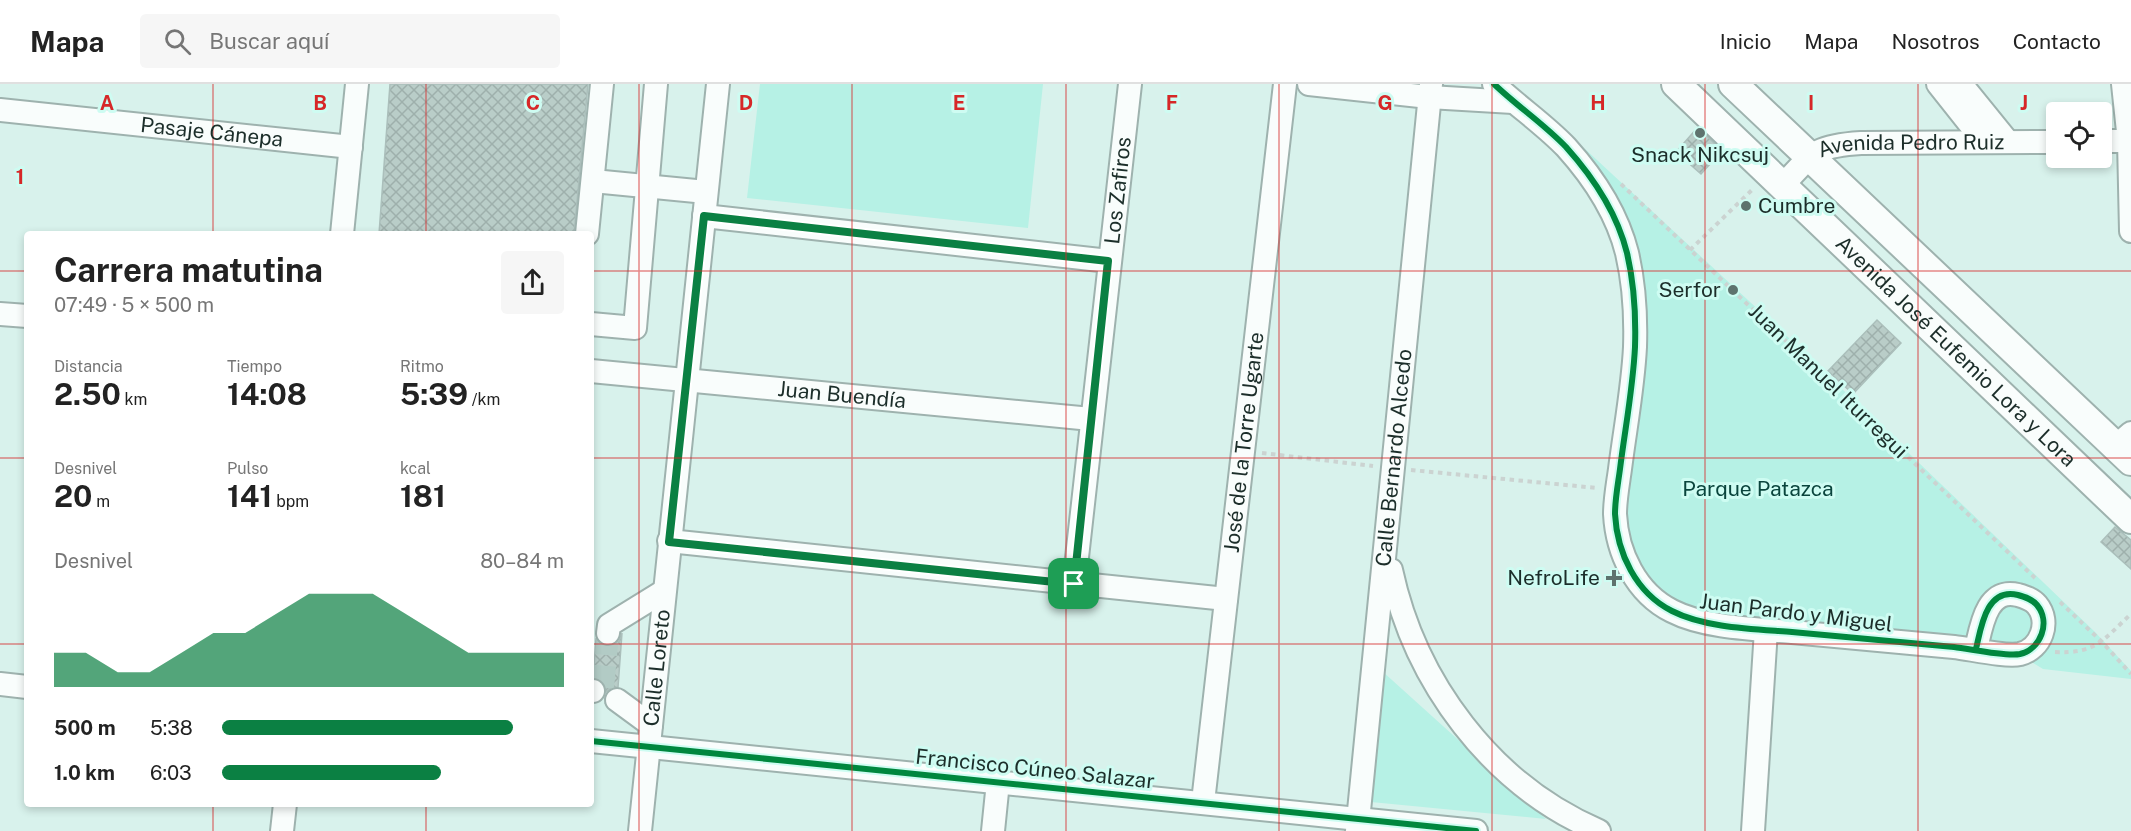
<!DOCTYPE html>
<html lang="es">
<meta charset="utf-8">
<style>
:root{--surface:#fff;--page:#f6f6f6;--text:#222;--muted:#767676;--line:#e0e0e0;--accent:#0b8043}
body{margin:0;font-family:"Public Sans",sans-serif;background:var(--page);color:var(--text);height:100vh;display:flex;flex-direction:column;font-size:22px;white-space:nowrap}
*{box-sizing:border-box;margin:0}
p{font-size:20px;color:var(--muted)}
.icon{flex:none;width:33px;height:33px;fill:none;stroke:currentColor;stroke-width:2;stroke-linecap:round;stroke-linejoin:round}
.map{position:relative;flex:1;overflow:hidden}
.side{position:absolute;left:24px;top:147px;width:570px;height:576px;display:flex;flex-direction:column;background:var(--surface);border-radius:6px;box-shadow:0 3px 9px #0003}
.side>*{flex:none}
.fabs{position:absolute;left:2046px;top:18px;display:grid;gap:12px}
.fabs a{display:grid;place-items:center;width:66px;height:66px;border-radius:6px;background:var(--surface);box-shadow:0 3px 9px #0003;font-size:30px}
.pin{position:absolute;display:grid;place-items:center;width:51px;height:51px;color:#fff;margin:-26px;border-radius:12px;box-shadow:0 3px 9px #0006}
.round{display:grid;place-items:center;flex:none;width:63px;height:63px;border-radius:6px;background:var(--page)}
.head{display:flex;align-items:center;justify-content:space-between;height:102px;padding:0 30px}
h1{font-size:33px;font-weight:700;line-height:45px}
.figures{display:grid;grid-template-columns:repeat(3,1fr);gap:9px;height:102px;padding:6px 30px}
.figures div{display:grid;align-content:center}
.figures b{font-size:30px;font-weight:700}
.figures small{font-size:16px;font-weight:400}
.figures p{font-size:16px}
.chart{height:168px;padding:12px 30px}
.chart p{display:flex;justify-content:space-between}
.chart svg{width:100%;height:108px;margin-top:6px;fill:var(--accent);opacity:.7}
ul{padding:0 30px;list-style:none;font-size:20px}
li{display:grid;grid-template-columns:96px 72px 1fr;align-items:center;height:45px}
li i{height:15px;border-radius:8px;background:var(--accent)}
header{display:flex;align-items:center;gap:36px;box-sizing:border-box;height:84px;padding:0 30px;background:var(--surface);border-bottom:2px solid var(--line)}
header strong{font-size:28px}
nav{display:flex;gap:33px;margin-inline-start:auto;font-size:21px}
.search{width:420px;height:54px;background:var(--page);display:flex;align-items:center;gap:15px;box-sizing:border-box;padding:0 21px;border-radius:6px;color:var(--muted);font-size:22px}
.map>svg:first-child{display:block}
</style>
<header>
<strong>Mapa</strong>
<div class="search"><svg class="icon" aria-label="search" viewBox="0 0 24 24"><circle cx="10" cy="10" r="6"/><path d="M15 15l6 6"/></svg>Buscar aquí</div>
<nav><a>Inicio</a><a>Mapa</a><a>Nosotros</a><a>Contacto</a></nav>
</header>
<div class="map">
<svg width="2131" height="747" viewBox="0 0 2131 747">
<defs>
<pattern id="building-cross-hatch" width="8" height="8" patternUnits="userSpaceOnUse" patternTransform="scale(1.5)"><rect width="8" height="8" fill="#b9cdc8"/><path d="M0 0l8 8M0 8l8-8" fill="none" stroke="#9eb0ac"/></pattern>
</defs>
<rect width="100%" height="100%" fill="#d8f2ec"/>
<path fill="#b6f1e5" d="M 760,0 L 1043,0 L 1028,144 L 747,114 Z
M 1584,64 L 1790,255 L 2095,548 L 2131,587 L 2131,595 L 2043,585 L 2007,563 L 1712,532 L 1677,519 L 1656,503 L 1636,474 L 1625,443 L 1626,416 L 1641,266 L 1607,100 Z
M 1382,587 L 1546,735 L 1371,718 Z"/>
<path fill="url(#building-cross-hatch)" stroke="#abbfbb" stroke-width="1.5" d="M 390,0 L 588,0 L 574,150 L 379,150 Z
M 1698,43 L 1722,67 L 1701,90 L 1676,68 Z
M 1877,236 L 1901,259 L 1853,310 L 1828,287 Z
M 2115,443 L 2131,456 L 2131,485 L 2101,458 Z
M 622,549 L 618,603 L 611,604 L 606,608 L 604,600 L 599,595 L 593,594 L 596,555 L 606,562 L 613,562 L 619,557 Z"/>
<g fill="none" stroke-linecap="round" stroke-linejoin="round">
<path stroke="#b2cbc5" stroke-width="22" stroke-dasharray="22 11" stroke-linecap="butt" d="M 608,549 L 603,604 L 617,616"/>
<defs>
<g id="minor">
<path d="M 1309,0 L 1429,13 L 1513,18"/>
<path d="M 1494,0 C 1517,22 1544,40 1566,63 C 1593,93 1617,129 1627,169 C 1634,199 1636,232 1635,263 C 1633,304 1625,345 1620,385 C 1618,400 1615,415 1615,430 C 1617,469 1636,509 1672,527 C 1705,544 1755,545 1792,548 C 1846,553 1900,558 1954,563 C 1971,565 2006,573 2020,570 C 2041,565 2051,538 2037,521 C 2032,515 2025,513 2018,511 C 1986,503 1981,544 1976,565"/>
<path d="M 1938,0 L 1984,58"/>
<path d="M 1961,0 L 2008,58"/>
<path d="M 2123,0 L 2129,57 L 2131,147"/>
<path id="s1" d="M 0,26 L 351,63"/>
<path d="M 2102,57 L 2131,57"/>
<path d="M 593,97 L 706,108"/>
<path id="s2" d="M 1782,102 C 1813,69 1814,62 1861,59 L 2056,58"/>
<path d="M 704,132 L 1109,177"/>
<path d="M 342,150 L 357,0"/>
<path d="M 587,150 L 602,0"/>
<path d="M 0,230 L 27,232"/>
<path d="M 591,240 L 635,244 L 656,0"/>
<path id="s3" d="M 591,287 L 1091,335"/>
<path d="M 2116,362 L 2131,349"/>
<path d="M 669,457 L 1226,515"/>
<path d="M 1391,486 C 1415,598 1491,701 1599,747"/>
<path id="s4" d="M 1074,500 L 1130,0"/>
<path d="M 608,549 L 609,541 L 664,507"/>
<path d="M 0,600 L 27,603"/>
<path d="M 591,607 L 593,607"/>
<path d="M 617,616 L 651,641"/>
<path d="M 591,657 L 1476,747"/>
<path id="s5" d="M 1203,718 L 1285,0"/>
<path d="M 282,747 L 285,720"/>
<path id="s6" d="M 640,747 L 718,0"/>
<path d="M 993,747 L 998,698"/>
<path id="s7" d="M 1357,747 L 1431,0"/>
<path d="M 1753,747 L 1766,546"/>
</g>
<g id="major">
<path id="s8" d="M 1676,0 L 2131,435"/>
<path d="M 1733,0 L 2131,377"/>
</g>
</defs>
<use href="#minor" stroke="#9eb2ae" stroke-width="26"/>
<use href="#major" stroke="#9eb2ae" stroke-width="32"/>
<path stroke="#cbd3d1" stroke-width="4" stroke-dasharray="4.5 4.5" stroke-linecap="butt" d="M 1621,100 L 2035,494
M 1690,166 L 1754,104
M 1262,369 L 1373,382
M 1411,386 L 1597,404
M 2060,518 L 2102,558 L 2131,590
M 2055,568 C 2096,570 2103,556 2131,530"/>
<use href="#minor" stroke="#f9fdfc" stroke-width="22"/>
<use href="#major" stroke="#f9fdfc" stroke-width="28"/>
<defs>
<path id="cycleway" d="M 1494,0 C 1517,22 1544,40 1566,63 C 1593,93 1617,129 1627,169 C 1634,199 1636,232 1635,263 C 1633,304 1625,345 1620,385 C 1618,400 1615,415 1615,430 C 1617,469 1636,509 1672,527 C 1705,544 1755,545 1792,548 C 1846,553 1900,558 1954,563 C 1971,565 2006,573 2020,570 C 2041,565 2051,538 2037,521 C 2032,515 2025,513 2018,511 C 1986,503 1981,544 1976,565
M 591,657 L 1476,747"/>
</defs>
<use href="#cycleway" stroke="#cefcf2" stroke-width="10"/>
<use href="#cycleway" stroke="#00873e" stroke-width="6"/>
</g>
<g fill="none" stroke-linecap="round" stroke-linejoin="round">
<defs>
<path id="route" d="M 704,132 L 1108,177 L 1074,500 L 669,458 Z"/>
</defs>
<use href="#route" stroke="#fff" stroke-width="12"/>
<use href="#route" stroke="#0b8043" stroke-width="8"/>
</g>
<path fill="none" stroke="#d62828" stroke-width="1.5" stroke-opacity="0.55" d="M 213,0 L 213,150M 426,0 L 426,150M 639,0 L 639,747M 852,0 L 852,747M 1066,0 L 1066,747M 1279,0 L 1279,747M 1492,0 L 1492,747M 1705,0 L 1705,747M 1918,0 L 1918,747M 0,187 L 27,187M 591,187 L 2131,187M 0,374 L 27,374M 591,374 L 2131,374M 0,560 L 27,560M 591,560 L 2131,560M 213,720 L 213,747M 426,720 L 426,747"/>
<g fill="#5e736e" stroke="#cefcf2" stroke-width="2">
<circle cx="1700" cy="49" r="6"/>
<circle cx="1746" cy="122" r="6"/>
<circle cx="1733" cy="206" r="6"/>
<path d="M1611 485h6v6h6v6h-6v6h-6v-6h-6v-6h6z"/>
</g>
<g text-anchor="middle" stroke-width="6" stroke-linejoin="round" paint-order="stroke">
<g font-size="21" fill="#1c2e2a" stroke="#cefcf2">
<text dy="7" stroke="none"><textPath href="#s1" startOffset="213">Pasaje Cánepa</textPath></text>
<text dy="7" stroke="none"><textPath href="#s2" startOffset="144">Avenida Pedro Ruiz</textPath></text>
<text dy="7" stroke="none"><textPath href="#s4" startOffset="396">Los Zafiros</textPath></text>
<text dy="7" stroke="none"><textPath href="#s8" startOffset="387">Avenida José Eufemio Lora y Lora</textPath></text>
<text transform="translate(1828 297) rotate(44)" y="7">Juan Manuel Iturregui</text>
<text dy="7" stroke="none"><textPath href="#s3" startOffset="252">Juan Buendía</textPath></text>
<text dy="7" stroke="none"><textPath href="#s5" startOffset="362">José de la Torre Ugarte</textPath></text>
<text dy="7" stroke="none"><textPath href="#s7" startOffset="375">Calle Bernardo Alcedo</textPath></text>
<text transform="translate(1796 529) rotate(7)" y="7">Juan Pardo y Miguel</text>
<text dy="7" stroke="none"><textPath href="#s6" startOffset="164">Calle Loreto</textPath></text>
<text transform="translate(1035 685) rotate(6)" y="7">Francisco Cúneo Salazar</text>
</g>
<g font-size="21" fill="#1c2e2a" stroke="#cefcf2" text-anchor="end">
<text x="1700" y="78" text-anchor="middle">Snack Nikcsuj</text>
<text x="1758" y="129" text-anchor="start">Cumbre</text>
<text x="1721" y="213">Serfor</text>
<text x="1600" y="501">NefroLife</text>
</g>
<g font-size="21" fill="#0a453d" stroke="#cefcf2">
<text x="1758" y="412">Parque Patazca</text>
</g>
</g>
<g font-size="20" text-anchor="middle" font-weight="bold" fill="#d62828" stroke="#cefcf2" stroke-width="6" stroke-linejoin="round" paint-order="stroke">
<text x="107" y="26">A</text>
<text x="320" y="26">B</text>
<text x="533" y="26">C</text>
<text x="746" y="26">D</text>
<text x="959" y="26">E</text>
<text x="1172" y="26">F</text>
<text x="1385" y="26">G</text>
<text x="1598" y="26">H</text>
<text x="1811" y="26">I</text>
<text x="2024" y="26">J</text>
<text x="20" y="100">1</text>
</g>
</svg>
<div class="fabs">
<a><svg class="icon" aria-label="locate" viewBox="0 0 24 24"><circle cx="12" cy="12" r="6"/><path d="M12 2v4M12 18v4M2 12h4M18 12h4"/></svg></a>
</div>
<div class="pin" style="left:1074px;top:500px;background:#1e9e55"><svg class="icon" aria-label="arrive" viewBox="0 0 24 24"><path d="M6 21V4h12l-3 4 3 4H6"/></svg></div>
<section class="side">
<div class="head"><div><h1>Carrera matutina</h1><p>07:49 · 5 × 500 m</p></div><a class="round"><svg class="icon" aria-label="share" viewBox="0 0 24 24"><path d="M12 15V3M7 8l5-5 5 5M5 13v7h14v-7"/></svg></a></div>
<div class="figures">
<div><p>Distancia</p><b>2.50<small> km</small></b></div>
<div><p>Tiempo</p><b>14:08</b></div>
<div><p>Ritmo</p><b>5:39<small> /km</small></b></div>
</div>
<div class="figures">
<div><p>Desnivel</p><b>20<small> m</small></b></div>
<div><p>Pulso</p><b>141<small> bpm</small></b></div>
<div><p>kcal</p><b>181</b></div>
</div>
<div class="chart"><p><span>Desnivel</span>80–84 m</p>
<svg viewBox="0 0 160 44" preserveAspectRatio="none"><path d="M0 44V30L10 30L20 38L30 38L40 30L50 22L60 22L70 14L80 6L90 6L100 6L110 14L120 22L130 30L140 30L150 30L160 30V44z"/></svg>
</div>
<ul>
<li><b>500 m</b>5:38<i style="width:85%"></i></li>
<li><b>1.0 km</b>6:03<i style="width:64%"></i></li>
</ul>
</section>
</div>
